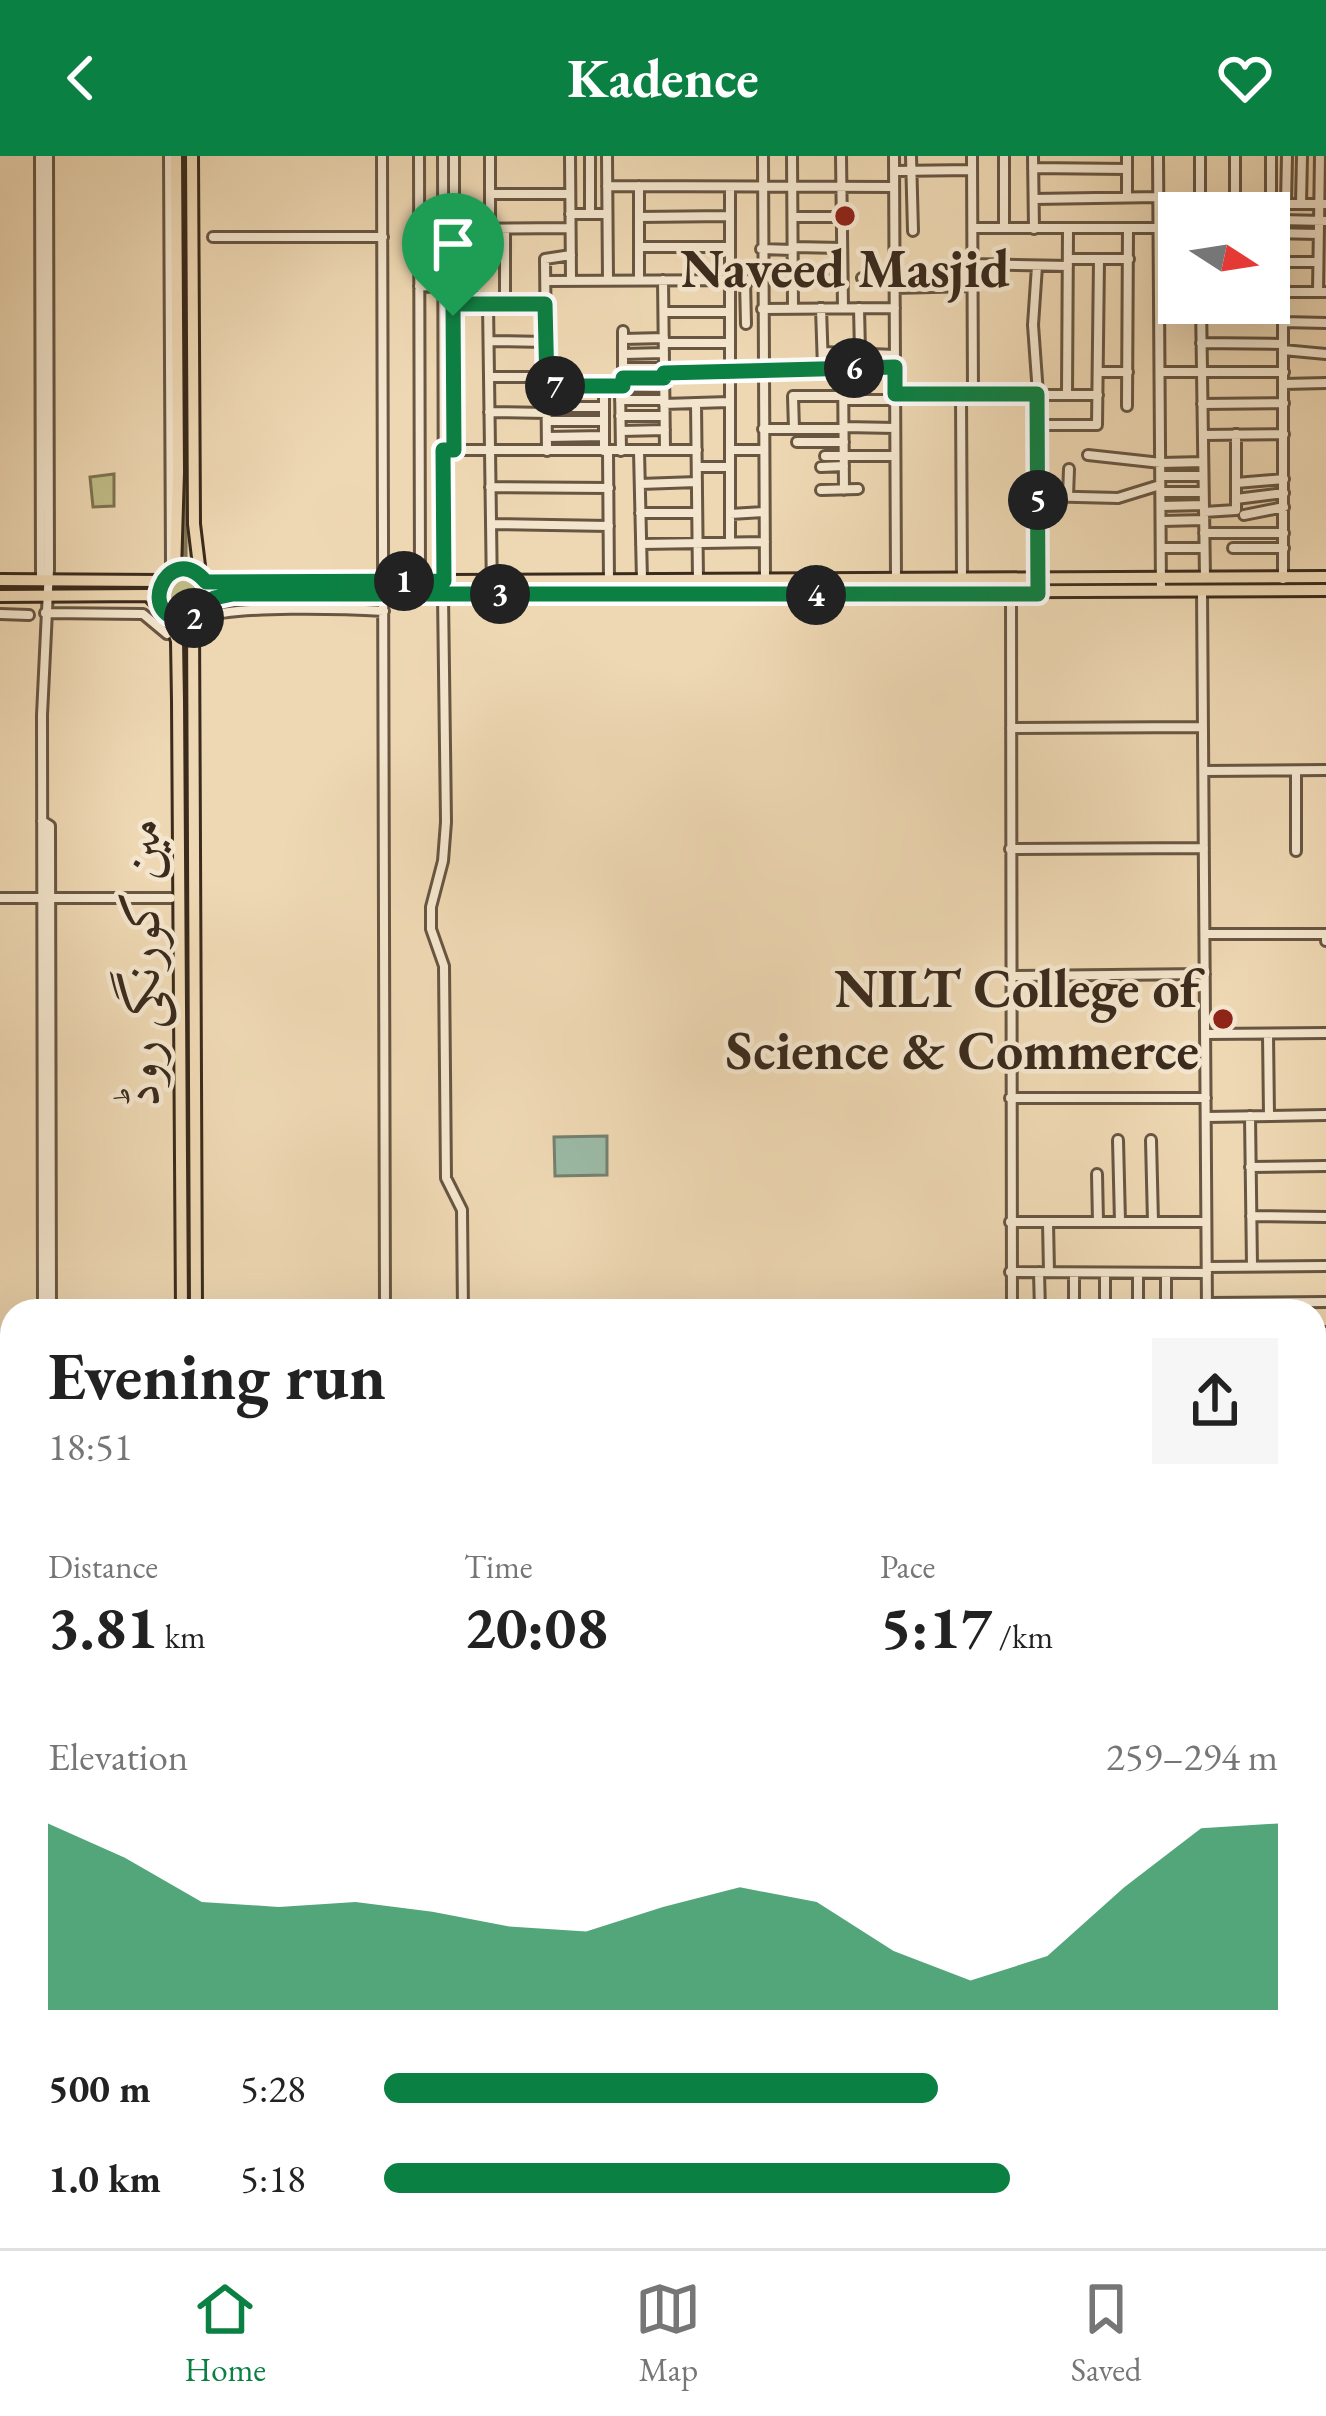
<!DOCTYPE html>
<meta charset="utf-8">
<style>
:root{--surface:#fff;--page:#f6f6f6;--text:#222;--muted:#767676;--line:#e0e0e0;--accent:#0b8043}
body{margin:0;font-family:"EB Garamond",Amiri,serif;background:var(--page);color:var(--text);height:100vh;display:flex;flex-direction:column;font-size:45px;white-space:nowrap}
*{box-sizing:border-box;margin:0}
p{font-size:39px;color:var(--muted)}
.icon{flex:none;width:66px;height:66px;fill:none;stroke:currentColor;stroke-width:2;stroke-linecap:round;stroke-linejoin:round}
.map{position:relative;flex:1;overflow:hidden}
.side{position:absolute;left:0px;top:1143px;width:1326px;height:951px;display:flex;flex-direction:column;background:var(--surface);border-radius:36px 36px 0 0;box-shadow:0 12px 48px #0002}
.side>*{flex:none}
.needle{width:78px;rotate:102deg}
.buttons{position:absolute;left:1158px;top:36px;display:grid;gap:24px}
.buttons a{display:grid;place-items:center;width:132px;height:132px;border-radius:0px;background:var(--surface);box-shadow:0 12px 48px #0002;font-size:60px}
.pin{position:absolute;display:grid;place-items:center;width:102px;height:102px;color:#fff;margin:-123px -51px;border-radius:50% 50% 50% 0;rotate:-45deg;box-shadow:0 0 12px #0007}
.pin .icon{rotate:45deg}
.km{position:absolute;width:60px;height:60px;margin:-30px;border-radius:50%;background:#222;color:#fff;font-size:33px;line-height:60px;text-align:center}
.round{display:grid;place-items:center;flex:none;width:126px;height:126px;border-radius:0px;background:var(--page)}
.summary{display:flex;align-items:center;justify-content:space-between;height:204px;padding:0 48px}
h1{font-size:66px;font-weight:700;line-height:90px}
.stats{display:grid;grid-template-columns:repeat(3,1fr);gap:18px;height:204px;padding:12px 48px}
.stats div{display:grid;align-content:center}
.stats b{font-size:60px;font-weight:700}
.stats small{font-size:33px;font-weight:400}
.stats p{font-size:33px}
.chart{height:336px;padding:24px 48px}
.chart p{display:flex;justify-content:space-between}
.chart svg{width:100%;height:216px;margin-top:12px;fill:var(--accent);opacity:.7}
ul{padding:0 48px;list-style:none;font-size:39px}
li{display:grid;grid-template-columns:192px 144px 1fr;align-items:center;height:90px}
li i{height:30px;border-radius:15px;background:var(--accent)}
header{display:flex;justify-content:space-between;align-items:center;height:156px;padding:0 48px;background:var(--accent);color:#fff;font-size:54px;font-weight:700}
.tabs{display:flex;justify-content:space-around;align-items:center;height:168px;border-top:3px solid var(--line);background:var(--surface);font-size:33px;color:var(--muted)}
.tabs a{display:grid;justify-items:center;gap:6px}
.tabs .active{color:var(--accent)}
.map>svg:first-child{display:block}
</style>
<header><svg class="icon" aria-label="back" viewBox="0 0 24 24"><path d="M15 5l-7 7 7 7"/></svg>Kadence<svg class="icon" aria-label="heart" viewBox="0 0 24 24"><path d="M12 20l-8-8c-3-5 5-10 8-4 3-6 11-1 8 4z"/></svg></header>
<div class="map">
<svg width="1326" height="2092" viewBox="0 0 1326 2092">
<rect width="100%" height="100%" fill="#eed8b3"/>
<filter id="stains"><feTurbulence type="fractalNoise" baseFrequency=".00167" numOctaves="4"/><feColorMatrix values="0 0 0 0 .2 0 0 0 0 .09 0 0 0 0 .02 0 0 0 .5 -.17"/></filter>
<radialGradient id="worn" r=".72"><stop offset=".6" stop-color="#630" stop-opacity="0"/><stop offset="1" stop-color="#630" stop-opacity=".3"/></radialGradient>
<path fill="#c0bc87" stroke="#7e7452" stroke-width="3" d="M 181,0 L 187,0 L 186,407 L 183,405 Z
M 114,318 L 114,350 L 93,351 L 90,321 Z
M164 439a20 20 0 1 1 40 0a20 20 0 1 1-40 0Z
M 181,471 L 189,471 L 192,1155 L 185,1155 Z
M 759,2082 L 1119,2082 L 1124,2092 L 759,2092 Z"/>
<path fill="#9bbba7" stroke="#758170" stroke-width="3" d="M 607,980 L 607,1019 L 555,1020 L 554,981 Z"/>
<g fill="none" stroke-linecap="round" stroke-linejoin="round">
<defs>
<path id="minor" d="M 40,0 L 41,424
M 169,0 L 171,408
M 382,0 L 385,1155
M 419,0 L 420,425
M 443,0 L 444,424
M 570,0 L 571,124
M 607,0 L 608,124
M 763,0 L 765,424
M 792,0 L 793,152
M 841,0 L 843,152
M 894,0 L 896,425
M 911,0 L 913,75
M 1004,0 L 1004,72
M 1033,0 L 1034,73
M 1127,0 L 1127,41
M 1158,0 L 1161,435
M 1200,0 L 1200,57
M 1033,12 L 1127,13
M 894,15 L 972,14
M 607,30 L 894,31
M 490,38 L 570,38
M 1034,43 L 1158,41
M 1235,48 L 1326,48
M 1271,48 L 1271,0
M 1286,48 L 1287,0
M 1301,48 L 1302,0
M 1235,57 L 1235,0
M 570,58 L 607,58
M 590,58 L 590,0
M 639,61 L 728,60
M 793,61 L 842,61
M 1279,64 L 1326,65
M 973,72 L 1159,72
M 453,73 L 570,72
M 490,73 L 490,0
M 505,73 L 505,148
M 1269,77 L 1319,78
M 213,81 L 383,81
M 639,91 L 728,91
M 793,91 L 842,92
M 761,93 L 793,94
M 1068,103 L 1129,103
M 1269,106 L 1318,106
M 972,108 L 1068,110
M 1037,110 L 1033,169 L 1038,238 L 1038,425
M 862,122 L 895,119
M 793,123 L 842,124
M 639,124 L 639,30
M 663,124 L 665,294
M 745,124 L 746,168
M 546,125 L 762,124
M 1159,125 L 1179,125
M 1269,126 L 1283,127 L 1283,423
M 419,130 L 443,131
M 895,132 L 971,130
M 1283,136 L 1326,136
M 1318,136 L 1320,0
M 1201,147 L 1205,421
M 453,148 L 545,149
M 471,148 L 471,73
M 488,148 L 492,438
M 821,152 L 823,212
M 859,152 L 860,196
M 762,153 L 895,152
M 664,156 L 729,156
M 1227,159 L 1283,159
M 1283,166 L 1326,167
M 623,175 L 623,230
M 623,183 L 664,182
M 489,185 L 547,186
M 665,187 L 729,187
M 1201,187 L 1283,188
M 1283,194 L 1326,198
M 823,196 L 895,199
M 623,198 L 664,197
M 624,212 L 664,212
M 763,212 L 895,211
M 843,212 L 844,334
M 1098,216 L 1128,216
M 1160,216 L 1284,216
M 664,217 L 763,216
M 489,221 L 547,221
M 624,222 L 664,222
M 1284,228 L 1326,227
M 547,230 L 664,231
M 620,230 L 621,295
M 604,231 L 604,295
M 895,238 L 961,239
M 1067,238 L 1068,74
M 973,239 L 1098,239
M 620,244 L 664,244
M 845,244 L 895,244
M 696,247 L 698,424
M 664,248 L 729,246
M 1202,248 L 1284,247
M 1127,250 L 1128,72
M 547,251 L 604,251
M 489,256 L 547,257
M 620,260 L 664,260
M 547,265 L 604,265
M 1038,269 L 1097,269 L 1099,104
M 844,271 L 895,272
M 763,273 L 844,273
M 794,273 L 793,240 L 845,240
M 621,275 L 665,274
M 1203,279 L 1284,278
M 547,281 L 604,280
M 797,286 L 844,286
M 443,294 L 454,294 L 454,0
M 454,294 L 697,294
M 730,294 L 764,294
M 547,295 L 545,103 L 571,99
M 608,295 L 609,425
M 639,295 L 642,424
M 1088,299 L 1161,307 L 1203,306
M 825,300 L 895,300
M 697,311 L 730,311
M 821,311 L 844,310
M 1161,320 L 1203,320
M 1236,327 L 1284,323
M 640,328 L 697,326
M 490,331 L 609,332
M 821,334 L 858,333
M 1161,336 L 1203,336
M 1038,340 L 1118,342 L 1160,329
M 1068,340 L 1069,313
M 1236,343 L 1284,337
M 1161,350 L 1204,349
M 1204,356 L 1236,354 L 1236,278
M 640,357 L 697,357
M 730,358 L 764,356
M 1244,359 L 1284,351
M 1162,365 L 1204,364
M 491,368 L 609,370
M 1204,377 L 1284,377
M 730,386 L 730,32
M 641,388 L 765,386
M 1162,392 L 1204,392
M 1233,392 L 1284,392
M 962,425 L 961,239 L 973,239 L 972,0
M 1202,434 L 1207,1155
M 1011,438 L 1012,1155
M 443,439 L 446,666 L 443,705 L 431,751 L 431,773 L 444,810 L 446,1022 L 462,1054 L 463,1155
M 45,457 L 143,458 L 167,478
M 0,458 L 29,459
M 204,462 C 229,449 350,453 384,455
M 1011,572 L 1203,571
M 1204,615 L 1326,614
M 42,665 L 50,670 L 51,1155
M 1010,693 L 1204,692
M 1296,695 L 1296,615
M 0,742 L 171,742
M 1205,778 L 1326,778 L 1326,785
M 1010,820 L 1205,818
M 1205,878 L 1326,877
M 1268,878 L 1269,960
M 1010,942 L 1206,942
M 1250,960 L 1252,1110
M 1206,961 L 1326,959
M 1118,984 L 1120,1066
M 1151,984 L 1153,1066
M 1250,1011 L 1326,1010
M 1097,1018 L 1098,1066
M 1251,1060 L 1326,1061
M 1010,1066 L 1206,1066
M 1048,1066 L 1049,1116
M 1207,1111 L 1326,1110
M 1010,1116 L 1207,1117
M 1039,1116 L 1040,1155
M 1105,1117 L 1105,1155
M 1138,1117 L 1138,1155
M 1166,1117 L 1166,1155
M 1208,1147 L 1326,1146
M 43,1155 L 42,559 L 49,413 L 48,0
M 1074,1155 L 1074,1117
M 1314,1176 L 1326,1176
M 1314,1216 L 1326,1216
M 0,1267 L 12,1267
M 1314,1269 L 1326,1269
M 0,1281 L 12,1282
M 1314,1281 L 1326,1280
M 1314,1323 L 1326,1323
M 1314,1341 L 1326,1341
M 1314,1358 L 1326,1358
M 1314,1374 L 1326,1374
M 1314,1391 L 1326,1391
M 1314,1406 L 1326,1406
M 1314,1423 L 1326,1423
M 1314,1440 L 1326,1440
M 1314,1505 L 1326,1505
M 1321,1745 L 1326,1788
M 1314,1868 L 1326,1870
M 1314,1899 L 1321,1974 L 1326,1975
M 1321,1974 L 1326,2003
M 1314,2013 L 1321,2016 L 1326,2030
M 0,2058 L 12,2058
M 0,2067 L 12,2067
M 46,2082 L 47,2092
M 54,2082 L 54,2092
M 387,2082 L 387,2092
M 1202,2082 L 1205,2092
M 1137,2083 L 1139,2082
M 1224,2084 L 1235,2092
M 444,2092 L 445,2082
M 1152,2092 L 1171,2082
M 1185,2092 L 1198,2086"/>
<path id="major" d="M 192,0 L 194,368 L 200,418
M 175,415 L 178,316 L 176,0
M 0,424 L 162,425
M 206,426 L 1326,421
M 0,440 L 148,439 L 169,460 L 186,465 L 207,451 L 208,430 L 192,414 L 175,415 L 162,425 L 160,447
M 209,447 L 219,439 L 233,438 L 1326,434
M 169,460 L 177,485 L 178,545 L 182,1155
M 193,463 L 196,1155
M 0,1812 L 12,1812
M 0,1826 L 12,1826
M 181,2082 L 181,2092
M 195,2092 L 195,2082"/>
</defs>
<use href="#minor" stroke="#685642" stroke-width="14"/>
<use href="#major" stroke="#3b2b1d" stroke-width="16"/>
<use href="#minor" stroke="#f4e6ce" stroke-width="8"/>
<use href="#major" stroke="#eed8b3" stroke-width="10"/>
</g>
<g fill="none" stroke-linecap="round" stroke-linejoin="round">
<defs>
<path id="route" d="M 453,148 L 545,148 L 547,230 L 623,230 L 623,222 L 664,222 L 664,217 L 895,211 L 895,238 L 1037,238 L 1038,438 L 233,438 L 214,442 L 193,463 C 130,470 167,380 206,426 L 444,425 L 443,294 L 454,294 Z"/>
</defs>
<use href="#route" stroke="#fff" stroke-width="24"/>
<use href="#route" stroke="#0b8043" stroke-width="15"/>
</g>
<g fill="#8f2418" stroke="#f4e6ce" stroke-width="4.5">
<circle cx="845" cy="60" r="12"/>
<circle cx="1223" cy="863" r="12"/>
</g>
<g text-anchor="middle" stroke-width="9" stroke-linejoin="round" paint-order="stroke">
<g font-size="54" font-weight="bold" fill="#3b2b1d" stroke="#f4e6ce">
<text x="845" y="131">Naveed Masjid</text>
<text x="1199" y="851" text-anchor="end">NILT College of<tspan x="1199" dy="62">Science &amp; Commerce</tspan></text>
</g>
<g font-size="54" fill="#3b2b1d" stroke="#f4e6ce">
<text transform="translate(140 807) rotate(-90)" y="19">مین کورنگی روڈ</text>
</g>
</g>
<rect width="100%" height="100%" filter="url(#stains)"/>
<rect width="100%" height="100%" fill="url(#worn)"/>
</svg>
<div class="buttons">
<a><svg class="needle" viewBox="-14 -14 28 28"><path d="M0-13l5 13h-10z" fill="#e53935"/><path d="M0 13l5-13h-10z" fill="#767676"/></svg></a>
</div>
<div class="pin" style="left:453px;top:160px;background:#1e9e55"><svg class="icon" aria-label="arrive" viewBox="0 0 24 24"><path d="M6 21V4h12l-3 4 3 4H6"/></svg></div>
<b class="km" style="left:404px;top:425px">1</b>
<b class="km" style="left:194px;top:462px">2</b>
<b class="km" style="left:500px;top:438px">3</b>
<b class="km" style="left:816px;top:439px">4</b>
<b class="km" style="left:1038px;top:344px">5</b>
<b class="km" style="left:854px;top:212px">6</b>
<b class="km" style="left:555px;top:230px">7</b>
<section class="side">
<div class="summary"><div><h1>Evening run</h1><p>18:51</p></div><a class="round"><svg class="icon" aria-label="share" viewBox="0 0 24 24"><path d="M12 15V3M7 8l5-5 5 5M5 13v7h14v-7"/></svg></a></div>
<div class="stats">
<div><p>Distance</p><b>3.81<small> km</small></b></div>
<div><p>Time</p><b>20:08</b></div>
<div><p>Pace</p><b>5:17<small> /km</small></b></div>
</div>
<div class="chart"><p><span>Elevation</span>259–294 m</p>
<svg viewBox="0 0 160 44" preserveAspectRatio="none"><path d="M0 44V6L10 13L20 22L30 23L40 22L50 24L60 27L70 28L80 23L90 19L100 22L110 32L120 38L130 33L140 19L150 7L160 6V44z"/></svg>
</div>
<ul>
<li><b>500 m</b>5:28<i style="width:62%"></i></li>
<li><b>1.0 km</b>5:18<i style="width:70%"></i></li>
</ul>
</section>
</div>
<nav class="tabs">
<a class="active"><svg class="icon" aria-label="home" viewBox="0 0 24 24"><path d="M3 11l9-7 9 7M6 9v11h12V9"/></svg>Home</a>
<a><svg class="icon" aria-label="map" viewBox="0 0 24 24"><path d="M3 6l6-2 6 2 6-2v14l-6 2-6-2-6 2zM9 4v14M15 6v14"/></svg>Map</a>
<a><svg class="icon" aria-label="saved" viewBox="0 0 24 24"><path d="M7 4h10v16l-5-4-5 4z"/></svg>Saved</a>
</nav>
